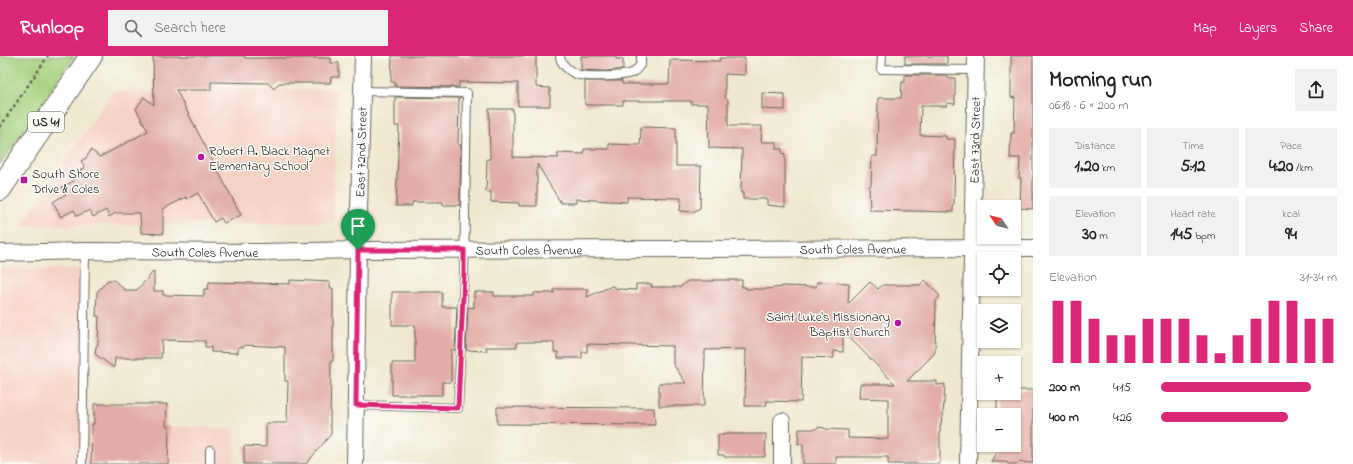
<!DOCTYPE html>
<meta charset="utf-8">
<style>
:root{--surface:#fff;--page:#f2f2f2;--text:#222;--muted:#767676;--accent:#db2777}
body{margin:0;font-family:"Indie Flower",sans-serif;background:var(--page);color:var(--text);height:100vh;display:flex;flex-direction:column;font-size:15px;white-space:nowrap}
*{box-sizing:border-box;margin:0}
p{font-size:13px;color:var(--muted)}
.icon{flex:none;width:22px;height:22px;fill:none;stroke:currentColor;stroke-width:2;stroke-linecap:round;stroke-linejoin:round}
.map{position:relative;flex:1;overflow:hidden}
.sheet{display:flex;flex-direction:column;background:var(--surface);width:320px}
.sheet>*{flex:none}
.needle{width:26px;rotate:305deg}
.controls{position:absolute;left:977px;top:144px;display:grid;gap:8px}
.controls a{display:grid;place-items:center;width:44px;height:44px;border-radius:0px;background:var(--surface);box-shadow:0 1px 3px #0004;font-size:20px}
.pin{position:absolute;display:grid;place-items:center;width:34px;height:34px;color:#fff;margin:-41px -17px;border-radius:50% 50% 50% 0;rotate:-45deg;box-shadow:0 0 4px #0007}
.pin .icon{rotate:45deg}
.round{display:grid;place-items:center;flex:none;width:42px;height:42px;border-radius:0px;background:var(--page)}
.overview{display:flex;align-items:center;justify-content:space-between;height:68px;padding:0 16px}
h1{font-size:22px;font-weight:800;line-height:30px}
.figures{display:grid;grid-template-columns:repeat(3,1fr);gap:6px;height:68px;padding:4px 16px}
.figures div{display:grid;align-content:center;border-radius:0px;background:var(--page);text-align:center}
.figures b{font-size:17px;font-weight:800}
.figures small{font-size:11px;font-weight:400}
.figures p{font-size:11px}
.chart{height:112px;padding:8px 16px}
.chart p{display:flex;justify-content:space-between}
.chart svg{width:100%;height:72px;margin-top:4px;stroke:var(--accent);stroke-width:6}
ul{padding:0 16px;list-style:none;font-size:13px}
li{display:grid;grid-template-columns:64px 48px 1fr;align-items:center;height:30px}
li i{height:10px;border-radius:5px;background:var(--accent)}
header{display:flex;align-items:center;gap:24px;box-sizing:border-box;height:56px;padding:0 20px;background:var(--accent);color:#fff}
header strong{font-size:19px}
nav{display:flex;gap:22px;margin-inline-start:auto;font-size:14px}
.search{width:280px;height:36px;background:var(--page);display:flex;align-items:center;gap:10px;box-sizing:border-box;padding:0 14px;border-radius:0px;color:var(--muted);font-size:15px}
main{display:flex;flex:1;min-height:0}
.map>svg:first-child{display:block}
</style>
<header>
<strong>Runloop</strong>
<div class="search"><svg class="icon" aria-label="search" viewBox="0 0 24 24"><circle cx="10" cy="10" r="6"/><path d="M15 15l6 6"/></svg>Search here</div>
<nav><a>Map</a><a>Layers</a><a>Share</a></nav>
</header>
<main>
<div class="map">
<svg width="1033" height="408" viewBox="0 0 1033 408">
<rect width="100%" height="100%" fill="#fdfcf7"/>
<filter id="ink" filterUnits="userSpaceOnUse"><feTurbulence type="fractalNoise" baseFrequency=".025" numOctaves="2"/><feDisplacementMap in="SourceGraphic" scale="8" xChannelSelector="R" yChannelSelector="G"/><feConvolveMatrix kernelMatrix="1 2 1 2 8 2 1 2 1" color-interpolation-filters="sRGB"/></filter>
<filter id="wash" filterUnits="userSpaceOnUse"><feTurbulence type="fractalNoise" baseFrequency=".012" numOctaves="4" result="noise"/><feDisplacementMap in="SourceGraphic" scale="16" xChannelSelector="R" yChannelSelector="G"/><feGaussianBlur stdDeviation="0.9" result="paint"/><feColorMatrix in="noise" values="0 0 0 0 0 0 0 0 0 0 0 0 0 0 0 0 0 1.4 0 .05"/><feComposite in="paint" operator="in"/></filter>
<g filter="url(#wash)">
<rect width="100%" height="100%" fill="#efe8ce"/>
<path fill="#f6d1c5" d="M 337,33 L 333,166 L 21,170 L 112,36 Z
M 0,213 L 85,213 L 83,367 L 235,373 L 234,408 L 0,408 Z"/>
<path fill="#a4d07d" stroke="#60764c" d="M 0,0 L 74,0 L 0,109 Z"/>
<g id="blocks">
<path fill="#e2ada7" d="M 153,0 L 245,0 L 245,2 L 331,2 L 331,7 L 339,7 L 339,21 L 331,21 L 330,27 L 279,27 L 274,33 L 268,27 L 211,26 L 211,34 L 176,34 L 241,159 L 224,167 L 221,162 L 214,166 L 198,137 L 187,143 L 186,141 L 163,153 L 163,178 L 141,177 L 140,157 L 116,157 L 109,161 L 106,154 L 93,161 L 90,154 L 77,160 L 74,154 L 61,161 L 53,146 L 66,138 L 62,131 L 74,125 L 71,119 L 85,112 L 81,105 L 86,102 L 91,94 L 100,101 L 148,75 L 136,53 L 144,41 L 154,49 Z
M 392,0 L 536,0 L 536,31 L 550,32 L 550,50 L 518,50 L 518,27 L 459,26 L 459,31 L 395,30 L 395,26 L 391,26 Z
M 581,0 L 616,0 L 616,3 L 623,3 L 623,13 L 605,15 L 581,14 Z
M 905,0 L 947,0 L 947,8 L 905,8 Z
M 1011,0 L 1033,0 L 1033,153 L 1020,152 L 1021,122 L 1019,122 L 1020,102 L 1010,102 L 1011,77 L 1014,77 L 1015,41 L 1011,42 Z
M 720,2 L 745,2 L 745,19 L 725,18 L 725,41 L 728,44 L 728,70 L 762,70 L 761,86 L 776,86 L 776,93 L 782,93 L 782,97 L 785,98 L 785,151 L 767,149 L 767,143 L 743,143 L 743,137 L 741,137 L 742,93 L 709,92 L 708,48 L 691,48 L 691,45 L 623,45 L 623,49 L 585,49 L 585,25 L 622,25 L 622,28 L 669,28 L 670,4 L 720,5 Z
M 905,19 L 946,19 L 948,22 L 955,22 L 955,48 L 947,47 L 947,50 L 921,50 L 920,79 L 946,80 L 946,83 L 955,83 L 954,149 L 953,149 L 953,156 L 870,154 L 869,130 L 871,129 L 872,100 L 877,100 L 878,42 L 901,42 L 902,26 L 905,26 Z
M 762,37 L 785,38 L 785,54 L 762,53 Z
M 395,41 L 459,42 L 458,89 L 461,89 L 460,149 L 443,149 L 443,146 L 412,146 L 412,150 L 396,150 L 399,70 L 395,70 Z
M 489,53 L 513,53 L 513,101 L 558,102 L 558,97 L 584,98 L 584,93 L 609,93 L 609,88 L 640,89 L 641,71 L 676,72 L 676,110 L 701,110 L 700,152 L 693,156 L 680,155 L 681,142 L 627,141 L 627,146 L 576,143 L 576,147 L 561,147 L 537,108 L 537,150 L 519,150 L 519,147 L 491,146 L 491,136 L 486,136 L 487,103 L 490,103 Z
M 154,215 L 154,235 L 163,235 L 163,239 L 204,240 L 204,233 L 208,233 L 209,226 L 290,228 L 290,224 L 330,226 L 330,232 L 333,232 L 333,305 L 331,305 L 330,370 L 331,371 L 331,378 L 306,408 L 244,408 L 244,390 L 266,391 L 266,367 L 287,367 L 288,325 L 285,325 L 285,291 L 244,289 L 244,291 L 238,291 L 238,297 L 211,296 L 211,291 L 205,291 L 205,285 L 162,284 L 161,302 L 115,302 L 114,312 L 95,298 L 96,291 L 98,288 L 99,260 L 96,260 L 97,236 L 108,224 L 114,224 L 125,234 L 137,234 Z
M 713,224 L 742,224 L 742,231 L 746,231 L 746,233 L 767,233 L 782,231 L 782,230 L 816,231 L 817,226 L 849,227 L 848,248 L 870,226 L 878,233 L 883,229 L 920,229 L 925,224 L 940,240 L 936,245 L 935,295 L 934,298 L 907,325 L 937,325 L 937,329 L 945,328 L 943,361 L 942,362 L 940,372 L 940,408 L 888,408 L 888,401 L 836,401 L 836,408 L 803,408 L 803,388 L 798,388 L 799,373 L 816,373 L 818,371 L 824,372 L 826,373 L 848,374 L 848,382 L 888,383 L 888,343 L 859,342 L 860,328 L 895,328 L 843,275 L 843,296 L 833,295 L 834,302 L 802,301 L 801,346 L 767,345 L 766,350 L 745,350 L 746,293 L 705,294 L 704,350 L 659,350 L 659,327 L 686,327 L 673,308 L 673,290 L 587,288 L 587,296 L 582,296 L 582,302 L 558,302 L 558,296 L 554,296 L 554,286 L 517,286 L 517,291 L 486,291 L 487,295 L 466,294 L 468,251 L 474,252 L 474,236 L 494,236 L 494,240 L 534,240 L 534,237 L 554,237 L 554,233 L 588,233 L 587,241 L 612,230 L 618,233 L 636,234 L 636,228 L 652,228 L 651,231 L 680,231 L 688,225 L 713,225 Z
M 392,236 L 442,236 L 442,251 L 457,251 L 455,294 L 451,294 L 451,326 L 442,326 L 442,339 L 392,339 L 392,307 L 415,307 L 415,269 L 392,269 Z
M 1014,334 L 1033,334 L 1033,407 L 1018,406 L 1016,408 L 1008,408 L 1007,406 L 991,406 L 996,396 L 997,389 L 1014,389 L 1014,359 L 997,359 L 997,337 L 1014,337 Z
M 94,348 L 167,348 L 166,370 L 169,370 L 168,408 L 91,408 L 92,368 L 94,368 Z
M 497,351 L 654,352 L 655,369 L 497,368 Z
M 724,378 L 766,378 L 765,401 L 724,401 L 724,399 L 718,399 L 718,379 L 724,379 Z"/>
</g>
</g>
<g filter="url(#ink)">
<use href="#blocks" fill-opacity="0" stroke="#66635a" stroke-width="1"/>
<g fill="none" stroke-linecap="round" stroke-linejoin="round">
<defs>
<path id="service" d="M 560,0 C 560,8 571,17 579,19 C 591,21 620,21 632,17 C 635,16 638,11 641,8 L 641,0
M 882,0 L 881,13 L 976,14
M 356,349 L 458,352 L 464,218 L 467,37 L 361,35
M 82,408 L 85,195
M 210,408 L 210,394"/>
<g id="minor">
<path id="s1" d="M 0,197 L 85,195 L 261,196 L 358,194 L 1033,192"/>
<path id="s2" d="M 355,408 L 358,194 L 363,0"/>
<path d="M 782,408 L 782,365"/>
<path id="s3" d="M 968,408 L 976,0"/>
</g>
<path id="primary" d="M 0,133 L 91,0"/>
</defs>
<use href="#service" stroke="#66635a" stroke-width="10"/>
<use href="#minor" stroke="#66635a" stroke-width="18"/>
<use href="#primary" stroke="#66635a" stroke-width="24"/>
<path stroke="#66635a" stroke-width="2.5" stroke-dasharray="3 3" stroke-linecap="butt" d="M 0,71 L 48,0"/>
<use href="#service" stroke="#fff" stroke-width="8"/>
<use href="#minor" stroke="#fff" stroke-width="16"/>
<use href="#primary" stroke="#fff" stroke-width="22"/>
</g>
</g>
<g fill="none" stroke-linecap="round" stroke-linejoin="round" filter="url(#ink)">
<defs>
<path id="route" d="M 358,194 L 464,194 L 464,218 L 458,352 L 356,349 Z"/>
</defs>
<use href="#route" stroke="#fff" stroke-width="8"/>
<use href="#route" stroke="#db2777" stroke-width="5"/>
</g>
<g fill="#b5179e" stroke="#fdfcf7" stroke-width="1.5">
<circle cx="201" cy="101" r="4"/>
<rect x="20" y="120" width="8" height="8" rx="2"/>
<circle cx="898" cy="267" r="4"/>
</g>
<g text-anchor="middle" stroke-width="3" stroke-linejoin="round" paint-order="stroke">
<rect fill="#fdfcf7" stroke="#605f5e" stroke-width="1" x="28" y="56" width="36" height="20" rx="3"/>
<g font-size="12" font-weight="bold" fill="#1c1c1c">
<text x="46" y="70">US 41</text>
</g>
<g font-size="13" fill="#1c1c1c" stroke="#fdfcf7">
<text dy="5" stroke="none"><textPath href="#s3" startOffset="324">East 73rd Street</textPath></text>
<text dy="5" stroke="none"><textPath href="#s2" startOffset="312">East 72nd Street</textPath></text>
<text dy="5" stroke="none"><textPath href="#s1" startOffset="853">South Coles Avenue</textPath></text>
<text dy="5" stroke="none"><textPath href="#s1" startOffset="529">South Coles Avenue</textPath></text>
<text dy="5" stroke="none"><textPath href="#s1" startOffset="205">South Coles Avenue</textPath></text>
</g>
<g font-size="13" fill="#1c1c1c" stroke="#fdfcf7" text-anchor="start">
<text x="209" y="99">Robert A. Black Magnet<tspan x="209" dy="15">Elementary School</tspan></text>
<text x="32" y="122">South Shore<tspan x="32" dy="15">Drive &amp; Coles</tspan></text>
<text x="890" y="265" text-anchor="end">Saint Luke's Missionary<tspan x="890" dy="15">Baptist Church</tspan></text>
</g>
</g>
</svg>
<div class="controls">
<a><svg class="needle" viewBox="-14 -14 28 28"><path d="M0-13l5 13h-10z" fill="#e53935"/><path d="M0 13l5-13h-10z" fill="#767676"/></svg></a>
<a><svg class="icon" aria-label="locate" viewBox="0 0 24 24"><circle cx="12" cy="12" r="6"/><path d="M12 2v4M12 18v4M2 12h4M18 12h4"/></svg></a>
<a><svg class="icon" aria-label="layers" viewBox="0 0 24 24"><path d="M12 4l9 5-9 5-9-5zM3 14l9 5 9-5"/></svg></a>
<a>+</a>
<a>−</a>
</div>
<div class="pin" style="left:358px;top:194px;background:#1e9e55"><svg class="icon" aria-label="arrive" viewBox="0 0 24 24"><path d="M6 21V4h12l-3 4 3 4H6"/></svg></div>
</div>
<section class="sheet">
<div class="overview"><div><h1>Morning run</h1><p>06:18 · 6 × 200 m</p></div><a class="round"><svg class="icon" aria-label="share" viewBox="0 0 24 24"><path d="M12 15V3M7 8l5-5 5 5M5 13v7h14v-7"/></svg></a></div>
<div class="figures">
<div><p>Distance</p><b>1.20<small> km</small></b></div>
<div><p>Time</p><b>5:12</b></div>
<div><p>Pace</p><b>4:20<small> /km</small></b></div>
</div>
<div class="figures">
<div><p>Elevation</p><b>30<small> m</small></b></div>
<div><p>Heart rate</p><b>145<small> bpm</small></b></div>
<div><p>kcal</p><b>94</b></div>
</div>
<div class="chart"><p><span>Elevation</span>31–34 m</p>
<svg viewBox="0 0 160 44" preserveAspectRatio="none"><path d="M5 44V6M15 44V6M25 44V17M35 44V27M45 44V27M55 44V17M65 44V17M75 44V17M85 44V27M95 44V38M105 44V27M115 44V17M125 44V6M135 44V6M145 44V17M155 44V17"/></svg>
</div>
<ul>
<li><b>200 m</b>4:15<i style="width:85%"></i></li>
<li><b>400 m</b>4:26<i style="width:72%"></i></li>
</ul>
</section>
</main>
